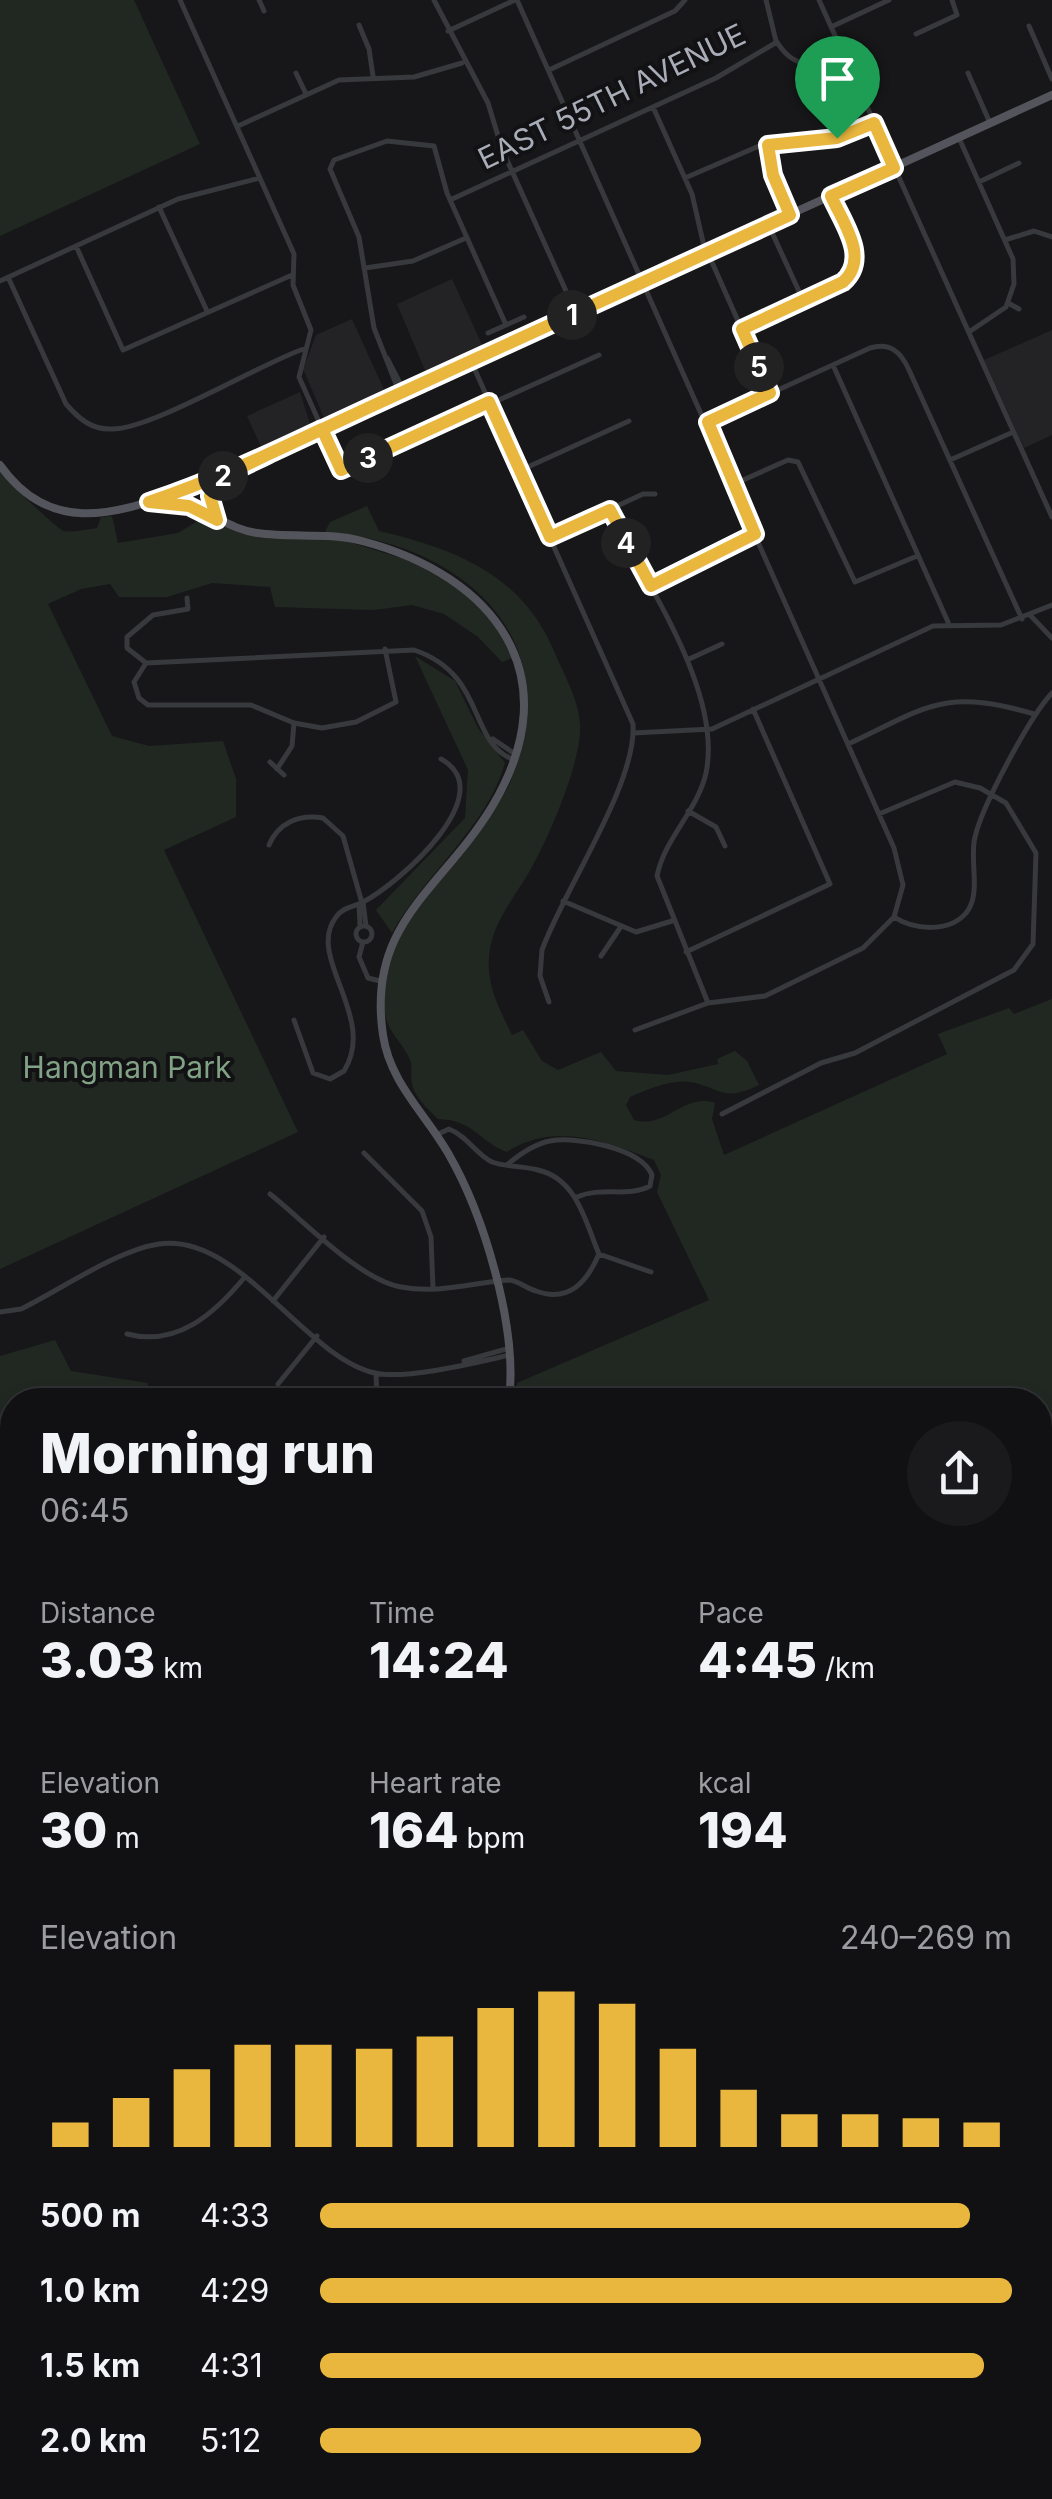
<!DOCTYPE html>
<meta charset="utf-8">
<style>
:root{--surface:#111113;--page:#1a1a1c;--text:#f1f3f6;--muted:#9c9da0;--line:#303133;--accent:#eab73e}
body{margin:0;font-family:Inter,sans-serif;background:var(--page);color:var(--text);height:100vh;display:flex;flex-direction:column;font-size:38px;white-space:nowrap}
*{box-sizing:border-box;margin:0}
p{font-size:32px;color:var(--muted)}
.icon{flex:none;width:55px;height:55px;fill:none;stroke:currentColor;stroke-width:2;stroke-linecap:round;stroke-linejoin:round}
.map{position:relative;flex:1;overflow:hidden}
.panel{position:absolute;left:0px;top:1388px;width:1052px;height:1112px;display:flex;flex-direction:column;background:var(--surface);border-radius:40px 40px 0 0;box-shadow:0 5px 15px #0003,0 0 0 2px var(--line)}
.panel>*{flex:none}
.pin{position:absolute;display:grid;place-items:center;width:85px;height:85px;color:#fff;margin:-102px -42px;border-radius:50% 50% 50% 0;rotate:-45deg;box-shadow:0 0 10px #0007}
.pin .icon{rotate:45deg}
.km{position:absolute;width:50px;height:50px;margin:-25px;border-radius:50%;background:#222;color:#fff;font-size:28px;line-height:50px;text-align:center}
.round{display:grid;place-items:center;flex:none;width:105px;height:105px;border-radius:52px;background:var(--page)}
.head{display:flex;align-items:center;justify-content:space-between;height:170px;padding:0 40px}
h1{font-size:55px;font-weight:800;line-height:75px}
.figures{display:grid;grid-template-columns:repeat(3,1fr);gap:15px;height:170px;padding:10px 40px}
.figures div{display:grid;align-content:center}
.figures b{font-size:50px;font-weight:800}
.figures small{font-size:28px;font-weight:400}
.figures p{font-size:28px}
.chart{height:280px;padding:20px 40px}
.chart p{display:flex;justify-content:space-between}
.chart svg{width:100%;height:180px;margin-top:10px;stroke:var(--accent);stroke-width:6}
ul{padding:0 40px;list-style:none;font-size:32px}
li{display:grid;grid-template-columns:160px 120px 1fr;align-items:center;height:75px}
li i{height:25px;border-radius:12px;background:var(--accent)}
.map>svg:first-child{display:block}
</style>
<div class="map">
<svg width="1052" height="2499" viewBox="0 0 1052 2499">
<rect width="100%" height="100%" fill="#171719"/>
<path fill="#232326" d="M 452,279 L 484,349 L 427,375 L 397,304 Z
M 352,319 L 386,394 L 325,420 L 303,369 L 316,335 Z
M 1052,330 L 1052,435 L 1024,448 L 984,360 Z
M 300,392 L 311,427 L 263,451 L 247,416 Z"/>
<path fill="#212822" d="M 0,0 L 134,0 L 200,144 L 0,236 Z
M 0,471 C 6,480 58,530 64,531 C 73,533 88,529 97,528 L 101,517 L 112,516 L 118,543 L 178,533 L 206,516 L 260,538 L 343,540 L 407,560 L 452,582 L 497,623 L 513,658 L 502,662 L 478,637 L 444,614 L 412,605 L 374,610 L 275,607 L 270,587 L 212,583 L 167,597 L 119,597 L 110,584 L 81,589 L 48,604 L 112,736 L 149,746 L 223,741 L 236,779 L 236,817 L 164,850 L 298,1132 L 0,1269 Z
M 367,506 L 379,531 C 456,549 522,575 554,651 C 564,675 581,703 580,730 C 579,767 550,834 532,867 C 512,903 482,932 490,978 C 493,998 503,1016 512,1035 L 523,1030 L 542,1061 L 558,1070 L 601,1052 L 616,1071 L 668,1075 L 718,1064 L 717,1059 L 735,1051 L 747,1061 L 759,1085 C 723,1102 723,1089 691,1082 C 671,1079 648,1089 630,1097 L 626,1105 L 634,1120 C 665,1130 684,1092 715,1103 L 712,1119 L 724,1155 L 947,1054 L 938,1034 L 1009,1008 L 1014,1014 L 1052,999 L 1052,2177 L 1040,2166 L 1040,1400 L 514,1400 L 517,1383 L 709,1300 L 657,1192 L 661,1175 L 654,1160 C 606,1141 553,1121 507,1152 C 478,1141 474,1120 438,1119 C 428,1109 414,1097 412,1083 C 410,1075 413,1067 410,1060 C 405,1046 391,1035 387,1021 C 359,935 474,854 508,787 C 517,769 521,748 524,728 C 545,608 432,539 325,532 L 330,522 Z
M 415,656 L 455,681 L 478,728 L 505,763 C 488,825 425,874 392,933 L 376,910 L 465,818 L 468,770 Z
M 55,1340 L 71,1371 L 148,1383 L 146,1400 L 12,1400 L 12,1615 L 0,1601 L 0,1356 Z
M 0,1784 L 12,1811 L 12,2394 L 0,2403 Z
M 1040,2185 L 1052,2197 L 1052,2280 L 1040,2294 Z
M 1040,2471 L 1052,2484 L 1052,2499 L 855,2499 L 861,2488 L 1040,2488 Z
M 90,2488 L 224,2488 L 219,2499 L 93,2499 Z
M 233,2488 L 395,2488 L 398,2499 L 228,2499 Z"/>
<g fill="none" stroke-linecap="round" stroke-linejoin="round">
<path stroke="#2d353c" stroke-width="9" d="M 1040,2393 L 1052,2397"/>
<path stroke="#38393d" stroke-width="5" d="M 180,0 L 294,254 L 293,285 L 311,330 L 299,377 L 341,471 L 599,355
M 259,0 L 264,11
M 434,0 L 488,103 L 502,149 L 575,311
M 517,0 L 894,848 L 903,885 L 894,917
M 766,0 L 776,41
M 819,0 L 1052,517
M 359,25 L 369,49 L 373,76
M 1029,26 L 1052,79
M 831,27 L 889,0
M 448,31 L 515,0
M 916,34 L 957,15 L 952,0
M 549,70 L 675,11 L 685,0
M 296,73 L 306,94
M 968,73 L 990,123
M 653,107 L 692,194 L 703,242 L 770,393
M 238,126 L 339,80 L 414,77 L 462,63
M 959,138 L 1013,259 L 1014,284 L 1006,307 L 969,332
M 768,145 L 773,175 L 790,213
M 685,178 L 759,146 L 821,143 L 874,123
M 979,182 L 1019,163
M 450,200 L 716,78 L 777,42 C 794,70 816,67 843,55
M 159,207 L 207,311
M 769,226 L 803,300
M 1005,240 L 1034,231 L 1052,237
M 76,246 L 123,350 L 292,275
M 365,268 L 413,261 L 466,238
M 8,277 L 66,404 C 79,419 92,430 112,429 C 153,429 259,364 306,348
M 0,281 L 178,199 L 260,178
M 1008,303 L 1019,309
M 742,329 L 843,282 C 870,258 843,223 831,197
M 488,333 L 524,317
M 387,358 L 404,391
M 471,361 L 633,724 C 637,784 564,889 542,950 L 540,976 L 549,1002
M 833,365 L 948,622
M 400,394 L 374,328 L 359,237 L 330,169 L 334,160 L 387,141 L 434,146 L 447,193 L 506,325
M 708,422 L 870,348 C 890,342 901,352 909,370 L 1022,619
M 950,460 L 1011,433
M 519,471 L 629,421
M 734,484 L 788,460 L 798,462 L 855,582 L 917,556
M 610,510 C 644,582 723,690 706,773 C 698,810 664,839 657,876 L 708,1003
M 550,537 L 643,494 L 655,494
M 651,586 L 755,534
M 1030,615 L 1052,638
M 687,660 L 722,644
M 146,663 L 414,650 C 486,674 468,741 512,759
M 146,663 L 134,682 L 139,698 L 148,705 L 251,705 L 294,723 L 322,728 L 356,722 L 396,702 L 385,649
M 146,663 L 127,648 L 127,637 L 153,615 L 188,609 L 187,598
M 633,733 L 712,729 L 933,626 L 1001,625 L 1052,605
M 493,739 L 515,754
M 848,744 C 929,706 943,688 1034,714
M 270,762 L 284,775
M 277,769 L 292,746 L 294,723
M 688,811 L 716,827 L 725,846
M 269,845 C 278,823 299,814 323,818 L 343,836 L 362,903
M 563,901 L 636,932 L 672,921
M 363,902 L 366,926
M 359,904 L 360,925
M356 934a8 8 0 1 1 16 0a8 8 0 1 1-16 0Z
M 363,942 L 359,957 L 368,978 L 380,981
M 686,952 L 830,884 L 753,709
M 601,956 L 620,928
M 294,1020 L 313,1073 L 330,1079 L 344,1071 C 378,1017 305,957 336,917 C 343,907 354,907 363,902 C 397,885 503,793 441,759
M 635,1030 L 708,1003 L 765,996 L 863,948 L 894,917 C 914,930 949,933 966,913 C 982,895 969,859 975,837 C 982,806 1030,716 1052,693
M 722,1114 L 821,1063 L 855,1053 L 1014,970 L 1033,944 L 1036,853 L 1006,803 L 980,788 L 955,782 L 879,814
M 364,1153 L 422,1211 L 431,1237 L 433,1288
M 508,1164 C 520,1154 534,1144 550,1141 C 577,1136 641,1148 652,1175 L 650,1186 C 627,1198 602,1186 577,1197
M 270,1194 C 304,1221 360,1280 401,1287 C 437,1294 472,1283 508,1280 C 517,1280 526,1288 536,1291 C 569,1303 587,1282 599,1254 C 585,1221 577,1179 538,1170 C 524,1166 505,1167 492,1162 C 476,1154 467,1136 449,1129 L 436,1135
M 599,1254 L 651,1272
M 273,1301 L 324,1237
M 0,1312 L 21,1309 C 60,1290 117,1250 159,1244 C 239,1232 304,1357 375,1373 C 406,1380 478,1362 510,1355
M 127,1334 C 177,1347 214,1314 244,1278
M 464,1361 L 510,1348
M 376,1374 L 377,1400
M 278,1384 L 317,1336
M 1040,1845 L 1052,1852
M 1040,2179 L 1052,2190
M 223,2499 L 228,2488"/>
<path stroke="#54555c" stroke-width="8" d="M 0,465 C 51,536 113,514 183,491 L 1052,95
M 149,502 C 167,503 185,504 201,511 C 220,519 236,530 257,533 C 292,538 328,532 362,541 C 495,576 570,675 493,805 C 443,889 366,922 383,1035 C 390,1083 425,1113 448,1153 C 484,1215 518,1328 509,1400
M 215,516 L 210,496 L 218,478"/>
<path stroke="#64666e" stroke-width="9" d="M 0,1609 L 12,1623
M 0,1633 L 12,1649
M 420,2488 L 427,2499
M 444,2488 L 451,2499"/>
</g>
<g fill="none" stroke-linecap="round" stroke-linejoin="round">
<defs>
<path id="route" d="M 837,138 L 768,145 L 773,175 L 790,215 L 370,407 L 269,454 L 263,457 L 219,478 L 210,496 L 217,520 L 189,506 L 149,502 C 209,482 265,456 322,429 L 341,470 L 489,402 L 550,537 L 610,510 L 651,586 L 755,534 L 708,422 L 770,393 L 742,329 L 843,282 C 870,258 843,223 831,196 L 894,168 L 874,123 L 837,138"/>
</defs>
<use href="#route" stroke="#fff" stroke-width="20"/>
<use href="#route" stroke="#eab73e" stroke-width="12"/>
</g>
<g text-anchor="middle" stroke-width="8" stroke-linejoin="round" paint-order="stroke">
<g font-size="30" fill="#a9adb8" stroke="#121214">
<text transform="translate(612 97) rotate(-26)" y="10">EAST 55TH AVENUE</text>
</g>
<g font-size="30" fill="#81a285" stroke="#121214">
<text x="127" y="1078">Hangman Park</text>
</g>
</g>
</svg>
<div class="pin" style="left:837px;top:138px;background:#1e9e55"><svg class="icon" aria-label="arrive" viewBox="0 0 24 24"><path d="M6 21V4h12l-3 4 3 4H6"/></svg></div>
<b class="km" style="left:572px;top:315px">1</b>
<b class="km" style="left:223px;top:476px">2</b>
<b class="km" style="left:368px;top:458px">3</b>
<b class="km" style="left:626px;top:543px">4</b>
<b class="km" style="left:759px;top:367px">5</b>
<section class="panel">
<div class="head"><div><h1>Morning run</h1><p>06:45</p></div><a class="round"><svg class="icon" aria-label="share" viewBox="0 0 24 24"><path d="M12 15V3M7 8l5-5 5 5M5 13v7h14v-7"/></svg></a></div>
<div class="figures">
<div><p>Distance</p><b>3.03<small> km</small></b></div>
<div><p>Time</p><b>14:24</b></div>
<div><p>Pace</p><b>4:45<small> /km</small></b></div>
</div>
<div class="figures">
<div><p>Elevation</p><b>30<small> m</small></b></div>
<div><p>Heart rate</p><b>164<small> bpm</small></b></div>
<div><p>kcal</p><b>194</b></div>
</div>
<div class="chart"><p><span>Elevation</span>240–269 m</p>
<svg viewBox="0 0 160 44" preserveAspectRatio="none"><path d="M5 44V38M15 44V32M25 44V25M35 44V19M45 44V19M55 44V20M65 44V17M75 44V10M85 44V6M95 44V9M105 44V20M115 44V30M125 44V36M135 44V36M145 44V37M155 44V38"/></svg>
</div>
<ul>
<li><b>500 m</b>4:33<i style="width:94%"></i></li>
<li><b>1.0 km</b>4:29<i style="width:100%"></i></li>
<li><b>1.5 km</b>4:31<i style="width:96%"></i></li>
<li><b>2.0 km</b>5:12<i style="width:55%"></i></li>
</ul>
</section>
</div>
